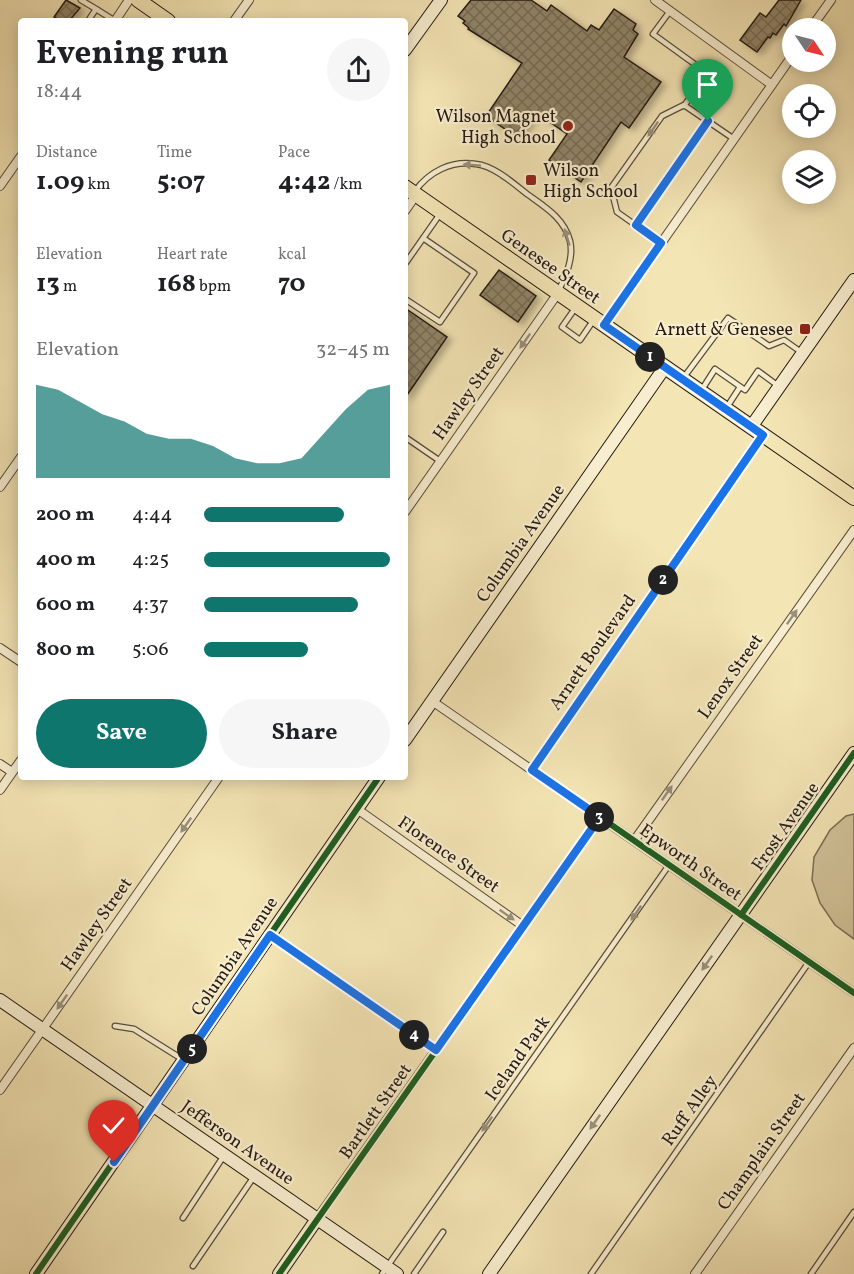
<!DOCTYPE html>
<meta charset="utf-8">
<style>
:root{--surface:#fff;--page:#f6f6f6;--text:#202124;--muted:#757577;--accent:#0f766e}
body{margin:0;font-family:Vollkorn,serif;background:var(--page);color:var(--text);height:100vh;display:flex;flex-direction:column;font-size:22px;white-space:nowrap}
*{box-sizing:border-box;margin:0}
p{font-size:20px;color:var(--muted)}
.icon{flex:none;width:33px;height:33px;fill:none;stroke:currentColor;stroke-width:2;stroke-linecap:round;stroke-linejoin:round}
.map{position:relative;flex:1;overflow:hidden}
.panel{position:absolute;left:18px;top:18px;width:390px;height:762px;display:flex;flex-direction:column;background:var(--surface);border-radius:6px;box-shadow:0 3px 15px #0003}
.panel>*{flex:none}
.needle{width:39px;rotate:125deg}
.controls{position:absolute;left:782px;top:18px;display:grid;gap:12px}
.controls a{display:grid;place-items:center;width:54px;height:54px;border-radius:50%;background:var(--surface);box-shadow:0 3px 15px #0003;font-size:30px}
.pin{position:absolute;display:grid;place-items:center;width:51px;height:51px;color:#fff;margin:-62px -26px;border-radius:50% 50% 50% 0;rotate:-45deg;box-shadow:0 0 6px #0007}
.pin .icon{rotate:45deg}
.km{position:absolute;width:30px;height:30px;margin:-15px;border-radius:50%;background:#222;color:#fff;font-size:16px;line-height:30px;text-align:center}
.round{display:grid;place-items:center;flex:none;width:63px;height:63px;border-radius:32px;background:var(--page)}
.summary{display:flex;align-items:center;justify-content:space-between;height:102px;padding:0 18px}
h1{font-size:33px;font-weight:700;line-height:45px}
.stats{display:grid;grid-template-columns:repeat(3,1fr);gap:9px;height:102px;padding:6px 18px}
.stats div{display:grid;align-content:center}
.stats b{font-size:26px;font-weight:700}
.stats small{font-size:16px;font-weight:400}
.stats p{font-size:16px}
.chart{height:168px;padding:12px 18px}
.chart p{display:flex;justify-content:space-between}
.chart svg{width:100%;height:108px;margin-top:6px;fill:var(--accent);opacity:.7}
.button{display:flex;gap:12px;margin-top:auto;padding:12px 18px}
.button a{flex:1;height:69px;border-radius:36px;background:var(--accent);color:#fff;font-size:24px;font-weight:700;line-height:69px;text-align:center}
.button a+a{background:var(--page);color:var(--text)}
ul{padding:0 18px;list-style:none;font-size:20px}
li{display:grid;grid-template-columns:96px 72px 1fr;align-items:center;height:45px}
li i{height:15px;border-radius:8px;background:var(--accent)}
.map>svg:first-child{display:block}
</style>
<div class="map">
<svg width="854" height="1274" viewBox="0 0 854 1274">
<defs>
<pattern id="building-cross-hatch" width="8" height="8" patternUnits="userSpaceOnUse" patternTransform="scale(1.5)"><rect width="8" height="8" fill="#908467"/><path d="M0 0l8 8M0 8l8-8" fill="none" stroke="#756b53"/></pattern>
<filter id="shadow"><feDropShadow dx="5" dy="3" stdDeviation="3" flood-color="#0004"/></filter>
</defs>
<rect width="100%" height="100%" fill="#f4e5b5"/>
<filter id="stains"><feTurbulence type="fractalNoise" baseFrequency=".00333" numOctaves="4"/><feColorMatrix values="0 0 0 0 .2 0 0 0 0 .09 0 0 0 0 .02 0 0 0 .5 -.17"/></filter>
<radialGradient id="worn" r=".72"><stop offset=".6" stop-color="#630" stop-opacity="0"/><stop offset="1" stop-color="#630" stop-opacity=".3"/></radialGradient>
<path fill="#d1c299" stroke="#7a6e56" stroke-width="1.5" d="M 854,814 L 854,939 L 835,925 L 820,903 L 812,880 L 814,857 L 830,830 L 846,816 Z"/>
<path fill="url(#building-cross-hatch)" stroke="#241a12" stroke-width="1.5" filter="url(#shadow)" d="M 66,0 L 80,8 L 69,21 L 61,21 L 54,17 Z
M 471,0 L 531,0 L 547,11 L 551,5 L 587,31 L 591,25 L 599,30 L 614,9 L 636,24 L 633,30 L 638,34 L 624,57 L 661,82 L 629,128 L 621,122 L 581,182 L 549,160 L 567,134 L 535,112 L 518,138 L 486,116 L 522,63 L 468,29 L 469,28 L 463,23 L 465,21 L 458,16 Z
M 779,0 L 801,0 L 786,26 L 784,24 L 776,35 L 773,33 L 770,38 L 768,37 L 757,52 L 740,40 L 760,13 L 766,17 Z
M 499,270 L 536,296 L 518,322 L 480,295 Z
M 405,308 L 447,337 L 405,398 Z"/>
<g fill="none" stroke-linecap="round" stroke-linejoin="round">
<defs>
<path id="lane" d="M 81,0 L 96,9 L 88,21
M 96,9 L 115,21
M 670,11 L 653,34 L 707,73 L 684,106
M 415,191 C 429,172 451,160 476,164 C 494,166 513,183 527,194 C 545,207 564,218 570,241 C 574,258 566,275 559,290
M 635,225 L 708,121
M 661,243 L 617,212 L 611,188 L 662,116 L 684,105 L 734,139
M 405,264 L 440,214
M 405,299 L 440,322 L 474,273 L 423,238
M 576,307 L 562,327 L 580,340 L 593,321
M 684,377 L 728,318 L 769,346 L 784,340 L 801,352
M 701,391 L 715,369 L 745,390 L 758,371 L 777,385
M 727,407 L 740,387
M 405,437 L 440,461
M 115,1026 L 134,1029 L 182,1059
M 183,1218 L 223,1157
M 193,1266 L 253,1178
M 382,1274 L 669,865
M 414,1274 L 443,1232
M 591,1274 L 809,962
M 811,1274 L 854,1212"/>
<path id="street" d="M 655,0 L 772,85
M 115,21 L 129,0
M 234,21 L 249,0
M 811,28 L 831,0
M 0,186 L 21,156
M 405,211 L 416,195
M 604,325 L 792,56
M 0,487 L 21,457
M 405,512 L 558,293
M 0,648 L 21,662
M 432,701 L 854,993
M 0,764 L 12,772
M 532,770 L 763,435
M 0,790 L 21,760
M 357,809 L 523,926
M 634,841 L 854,530
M 270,935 L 436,1050
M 0,1090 L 219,777
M 317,1219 L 600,817
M 695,1274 L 854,1048"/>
<path id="secondary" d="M 405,50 L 441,0
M 751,427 L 854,280
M 405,740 L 665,367
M 0,1000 L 397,1274
M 36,1274 L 379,777
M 279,1274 L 317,1219
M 489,1274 L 854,753"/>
<path id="primary" d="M 138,0 L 168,21
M 405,187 L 854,498"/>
</defs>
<use href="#lane" stroke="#584d3b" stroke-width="7"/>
<use href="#street" stroke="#584d3b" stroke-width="10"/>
<use href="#secondary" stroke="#241a12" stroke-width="14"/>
<use href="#primary" stroke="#241a12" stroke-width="16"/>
<use href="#lane" stroke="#f8eecf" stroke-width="4.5"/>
<use href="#street" stroke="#f8eecf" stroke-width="8"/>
<use href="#secondary" stroke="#f8eecf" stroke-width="12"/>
<use href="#primary" stroke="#f4e5b5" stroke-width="14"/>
<defs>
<path id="cycleway" d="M 741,915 L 854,753
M 36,1274 L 379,777
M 279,1274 L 600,817 L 854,993"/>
</defs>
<use href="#cycleway" stroke="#f8eecf" stroke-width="10"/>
<use href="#cycleway" stroke="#1b5e20" stroke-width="6"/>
</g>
<defs><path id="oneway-solid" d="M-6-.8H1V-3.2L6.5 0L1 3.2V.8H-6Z" transform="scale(1.5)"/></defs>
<g fill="#998f7a">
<use href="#oneway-solid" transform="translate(653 129) rotate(125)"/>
<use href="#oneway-solid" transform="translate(472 165) rotate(-176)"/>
<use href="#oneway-solid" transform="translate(567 237) rotate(-107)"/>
<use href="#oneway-solid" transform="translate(525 341) rotate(125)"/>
<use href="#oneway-solid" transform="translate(792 617) rotate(-55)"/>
<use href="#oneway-solid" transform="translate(667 793) rotate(-55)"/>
<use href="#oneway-solid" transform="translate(186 825) rotate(125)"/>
<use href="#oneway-solid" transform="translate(636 913) rotate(125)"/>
<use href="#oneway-solid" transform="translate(507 915) rotate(35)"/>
<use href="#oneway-solid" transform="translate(707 963) rotate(125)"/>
<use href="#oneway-solid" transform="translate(62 1002) rotate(125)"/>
<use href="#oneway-solid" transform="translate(595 1122) rotate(125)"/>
<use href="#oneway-solid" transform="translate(487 1124) rotate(125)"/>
</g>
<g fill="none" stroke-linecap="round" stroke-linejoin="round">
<defs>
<path id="route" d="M 114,1162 L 270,935 L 436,1050 L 600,817 L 532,770 L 763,435 L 604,325 L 661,243 L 636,225 L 708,121"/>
</defs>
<use href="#route" stroke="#fff" stroke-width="12"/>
<use href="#route" stroke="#1a73e8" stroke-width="8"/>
</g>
<g fill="#8f2418" stroke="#f8eecf" stroke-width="2">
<circle cx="568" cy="126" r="6"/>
<rect x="525" y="174" width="12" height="12" rx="3"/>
<rect x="799" y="323" width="12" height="12" rx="3"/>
</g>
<g text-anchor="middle" stroke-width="4.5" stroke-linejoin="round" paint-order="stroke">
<g font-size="18" fill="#241a12" stroke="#f8eecf" text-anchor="end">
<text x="556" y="122">Wilson Magnet<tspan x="556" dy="21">High School</tspan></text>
<text x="543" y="176" text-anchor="start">Wilson<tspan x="543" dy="21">High School</tspan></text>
<text x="793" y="335">Arnett &amp; Genesee</text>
</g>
<g font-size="18" fill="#241a12" stroke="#f8eecf">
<text transform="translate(551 266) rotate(35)" y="6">Genesee Street</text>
<text transform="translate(468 393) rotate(-55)" y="6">Hawley Street</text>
<text transform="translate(520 543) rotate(-55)" y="6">Columbia Avenue</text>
<text transform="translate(592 652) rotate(-55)" y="6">Arnett Boulevard</text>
<text transform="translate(730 676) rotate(-55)" y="6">Lenox Street</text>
<text transform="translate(785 826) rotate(-55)" y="6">Frost Avenue</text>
<text transform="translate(449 854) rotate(35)" y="6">Florence Street</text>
<text transform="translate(691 862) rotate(35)" y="6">Epworth Street</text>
<text transform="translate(96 924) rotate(-55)" y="6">Hawley Street</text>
<text transform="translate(234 956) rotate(-56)" y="6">Columbia Avenue</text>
<text transform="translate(517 1058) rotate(-55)" y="6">Iceland Park</text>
<text transform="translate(689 1110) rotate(-55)" y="6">Ruff Alley</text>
<text transform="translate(375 1111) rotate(-55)" y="6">Bartlett Street</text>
<text transform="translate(238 1142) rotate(35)" y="6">Jefferson Avenue</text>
<text transform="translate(761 1151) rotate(-55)" y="6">Champlain Street</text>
</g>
</g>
<rect width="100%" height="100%" filter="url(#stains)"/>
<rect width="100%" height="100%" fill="url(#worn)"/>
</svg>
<div class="controls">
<a><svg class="needle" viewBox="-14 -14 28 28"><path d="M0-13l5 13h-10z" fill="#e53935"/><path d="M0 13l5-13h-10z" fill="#757577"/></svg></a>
<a><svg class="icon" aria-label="locate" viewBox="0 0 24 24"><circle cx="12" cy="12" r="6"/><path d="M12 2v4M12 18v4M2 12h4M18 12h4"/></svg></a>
<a><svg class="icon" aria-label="layers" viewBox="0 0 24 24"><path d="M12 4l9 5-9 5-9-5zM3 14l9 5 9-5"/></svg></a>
</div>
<div class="pin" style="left:708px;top:121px;background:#1e9e55"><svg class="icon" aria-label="arrive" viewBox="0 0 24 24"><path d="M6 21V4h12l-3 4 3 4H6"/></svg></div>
<div class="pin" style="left:114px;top:1162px;background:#d93025"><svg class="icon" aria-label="check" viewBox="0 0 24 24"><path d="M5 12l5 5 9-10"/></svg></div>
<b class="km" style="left:650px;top:357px">1</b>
<b class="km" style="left:663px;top:580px">2</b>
<b class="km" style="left:599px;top:817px">3</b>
<b class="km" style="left:414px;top:1035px">4</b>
<b class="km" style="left:192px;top:1049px">5</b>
<section class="panel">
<div class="summary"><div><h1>Evening run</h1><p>18:44</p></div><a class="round"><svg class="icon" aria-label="share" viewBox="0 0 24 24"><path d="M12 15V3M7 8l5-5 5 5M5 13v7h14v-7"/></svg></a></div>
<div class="stats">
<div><p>Distance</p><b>1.09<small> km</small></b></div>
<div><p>Time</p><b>5:07</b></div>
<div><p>Pace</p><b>4:42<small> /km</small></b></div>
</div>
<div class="stats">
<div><p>Elevation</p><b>13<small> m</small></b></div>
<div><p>Heart rate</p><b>168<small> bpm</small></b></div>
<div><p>kcal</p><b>70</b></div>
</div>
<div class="chart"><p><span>Elevation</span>32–45 m</p>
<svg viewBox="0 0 160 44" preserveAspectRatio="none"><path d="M0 44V6L10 8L20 13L30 18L40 21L50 26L60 28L70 28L80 31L90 36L100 38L110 38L120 36L130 26L140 16L150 8L160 6V44z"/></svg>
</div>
<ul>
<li><b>200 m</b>4:44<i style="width:75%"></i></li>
<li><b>400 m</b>4:25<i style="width:100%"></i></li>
<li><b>600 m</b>4:37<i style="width:83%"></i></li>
<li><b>800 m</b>5:06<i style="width:56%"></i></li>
</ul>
<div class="button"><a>Save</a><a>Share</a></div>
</section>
</div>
